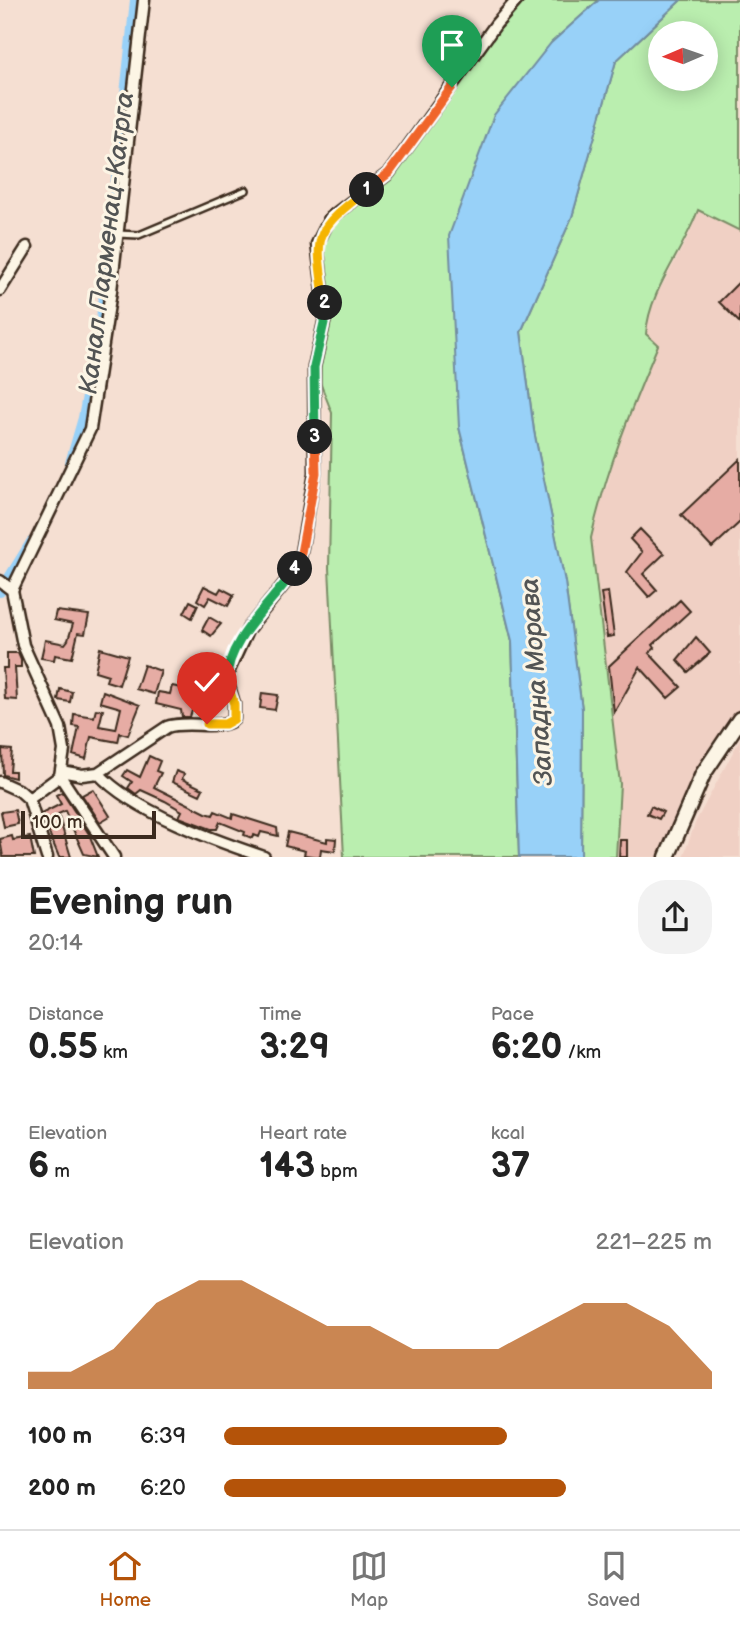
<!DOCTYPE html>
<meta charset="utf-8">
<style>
:root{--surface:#fff;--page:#f2f2f2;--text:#222;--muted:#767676;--line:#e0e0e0;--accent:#b45309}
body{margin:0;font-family:"Balsamiq Sans",sans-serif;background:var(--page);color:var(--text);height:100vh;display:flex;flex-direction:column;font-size:26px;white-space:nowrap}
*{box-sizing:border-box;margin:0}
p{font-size:23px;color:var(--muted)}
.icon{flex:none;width:38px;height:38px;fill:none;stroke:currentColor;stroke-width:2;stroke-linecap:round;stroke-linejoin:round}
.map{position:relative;height:857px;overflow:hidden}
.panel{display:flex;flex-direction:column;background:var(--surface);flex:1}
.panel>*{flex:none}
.needle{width:46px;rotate:268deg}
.controls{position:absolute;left:648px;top:21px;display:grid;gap:14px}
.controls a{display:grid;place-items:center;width:70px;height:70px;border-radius:50%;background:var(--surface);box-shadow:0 4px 18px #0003;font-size:35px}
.scale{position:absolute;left:21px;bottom:18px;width:135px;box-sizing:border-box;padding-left:7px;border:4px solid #3b2a1e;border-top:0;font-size:19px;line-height:24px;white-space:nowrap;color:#3b2a1e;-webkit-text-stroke:5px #fcf5e5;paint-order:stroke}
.pin{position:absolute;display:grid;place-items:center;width:60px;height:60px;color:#fff;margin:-72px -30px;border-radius:50% 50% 50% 0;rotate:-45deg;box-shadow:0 0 7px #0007}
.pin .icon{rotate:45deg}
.km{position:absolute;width:35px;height:35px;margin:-18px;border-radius:50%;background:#222;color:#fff;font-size:19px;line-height:35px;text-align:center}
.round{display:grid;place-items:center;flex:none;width:74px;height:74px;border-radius:28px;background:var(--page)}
.summary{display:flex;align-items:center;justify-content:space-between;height:119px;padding:0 28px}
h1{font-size:38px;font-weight:800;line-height:52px}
.metrics{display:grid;grid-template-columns:repeat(3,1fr);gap:10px;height:119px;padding:7px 28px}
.metrics div{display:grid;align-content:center}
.metrics b{font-size:35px;font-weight:800}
.metrics small{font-size:19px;font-weight:400}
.metrics p{font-size:19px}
.chart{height:196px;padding:14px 28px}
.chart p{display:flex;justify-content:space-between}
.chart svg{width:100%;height:126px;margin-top:7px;fill:var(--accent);opacity:.7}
ul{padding:0 28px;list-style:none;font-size:23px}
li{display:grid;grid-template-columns:112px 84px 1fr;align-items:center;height:52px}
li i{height:18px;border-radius:9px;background:var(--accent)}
.dock{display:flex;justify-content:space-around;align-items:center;height:98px;border-top:2px solid var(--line);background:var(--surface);font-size:19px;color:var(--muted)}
.dock a{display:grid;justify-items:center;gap:4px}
.dock .on{color:var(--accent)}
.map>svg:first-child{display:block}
</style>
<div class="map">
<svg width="740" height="857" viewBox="0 0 740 857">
<rect width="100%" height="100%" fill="#f5dfd2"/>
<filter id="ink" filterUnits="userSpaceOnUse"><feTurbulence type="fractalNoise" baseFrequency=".0143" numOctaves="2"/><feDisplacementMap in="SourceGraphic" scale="14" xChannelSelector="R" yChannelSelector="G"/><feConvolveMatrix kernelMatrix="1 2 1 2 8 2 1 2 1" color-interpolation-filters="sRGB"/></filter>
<g filter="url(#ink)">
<path fill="#f0d0c4" d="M 698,210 L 740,231 L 740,711 L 714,744 L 661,857 L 616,857 L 620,784 L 591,539 L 598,506 L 608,484 L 616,446 L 658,345 L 646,334 L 648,312 L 690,233 Z
M 740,739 L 740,857 L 683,857 L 696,821 Z"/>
<path fill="#baeeaf" stroke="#7a8c66" stroke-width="2" fill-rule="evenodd" d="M 517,0 L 599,0 L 551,43 L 459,427 L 512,641 L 519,857 L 344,857 L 329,568 L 332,413 L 314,367 L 326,314 L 317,244 L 330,218 L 389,173 Z
M 681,0 L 740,0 L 740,231 L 698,210 C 683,252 649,290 646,334 L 658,345 C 631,409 606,471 591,538 L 620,784 L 616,857 L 581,857 L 582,709 L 565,583 L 534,431 L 521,332 L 572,217 L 616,61 ZM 660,33 L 705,33 L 705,79 L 660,79 Z"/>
<path fill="#98d1f8" stroke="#738ea1" stroke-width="2" d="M 599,0 L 681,0 L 616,61 L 572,217 L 521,332 L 534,431 L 565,582 L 582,709 L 581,857 L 519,857 L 512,641 L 459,427 L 449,236 L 494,115 L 551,43 Z"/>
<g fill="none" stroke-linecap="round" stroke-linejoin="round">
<path stroke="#98d1f8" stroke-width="10" d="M 70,463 L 83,418 L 101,320 L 135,0
M 0,592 L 31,542"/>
</g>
<path fill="#e6aca4" stroke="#3b2a1e" stroke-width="2" d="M 740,281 L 740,323 L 719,302 Z
M 740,459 L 740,522 L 712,548 L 681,515 Z
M 640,529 L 664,554 L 643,574 L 657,590 L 649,597 L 627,572 L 642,552 L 630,539 Z
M 204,586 L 218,593 L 221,588 L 234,595 L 228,606 L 210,597 L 205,605 L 197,600 Z
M 608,592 L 614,636 L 607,637 L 601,593 Z
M 680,600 L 690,611 L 653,645 L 655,648 L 649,653 L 681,687 L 668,698 L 640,667 L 614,713 L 609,666 Z
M 190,601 L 198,605 L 192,618 L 184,613 Z
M 56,611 L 89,615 L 85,634 L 78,633 L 72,658 L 55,655 L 54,660 L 41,658 L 45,640 L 65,644 L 68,640 L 73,624 L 54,620 Z
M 209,617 L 221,624 L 211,636 L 202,630 Z
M 696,637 L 710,653 L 688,672 L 677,660 Z
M 100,648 L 128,656 L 119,685 L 106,681 L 108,675 L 95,671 Z
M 7,653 L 18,653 L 21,660 L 21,667 L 15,667 L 17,700 L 5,699 L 3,668 L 7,668 Z
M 144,665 L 161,671 L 154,694 L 136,689 Z
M 188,682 L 200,685 L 190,717 L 182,717 L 181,710 L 156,704 L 158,692 L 170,694 L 172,686 L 186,689 Z
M 60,689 L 72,692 L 70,702 L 58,700 Z
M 103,691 L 140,705 L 128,735 L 120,733 L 118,742 L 91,737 L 86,759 L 73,755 L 79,727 L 73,726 L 74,714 L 94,717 L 96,709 L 103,710 L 99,726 L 116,729 L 121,708 L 100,702 Z
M 262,693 L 278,695 L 275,710 L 260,708 Z
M 2,749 L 12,750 L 10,771 L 15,771 L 15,778 L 3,775 Z
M 149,756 L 160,761 L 156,771 L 161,773 L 154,787 L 206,813 L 213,815 L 215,811 L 232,818 L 233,814 L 277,828 L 278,836 L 261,832 L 259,837 L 254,835 L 252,838 L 244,835 L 245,832 L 220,822 L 217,829 L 211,829 L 179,817 L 182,811 L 165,801 L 141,790 L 136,794 L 128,788 L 132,782 L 123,776 L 127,770 L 140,777 Z
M 176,771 L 184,774 L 182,779 L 203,789 L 200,795 L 172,782 Z
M 93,789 L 110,816 L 100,822 L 82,795 Z
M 62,792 L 89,834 L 98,857 L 84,854 L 65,811 L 58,814 L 71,857 L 59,857 L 41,814 L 61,804 L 56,795 Z
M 651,806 L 663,812 L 659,819 L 647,814 Z
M 15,810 L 18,824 L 4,827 L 1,812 Z
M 288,832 L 327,842 L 327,838 L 336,839 L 335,851 L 321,849 L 320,857 L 304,855 L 305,851 L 285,846 Z
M 12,836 L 13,840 L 30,837 L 34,857 L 3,857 L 0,839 Z
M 620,840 L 627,840 L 627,857 L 619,857 Z"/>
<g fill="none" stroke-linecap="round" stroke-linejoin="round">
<defs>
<path id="lane" d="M 117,234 L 139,235 L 246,190"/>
<path id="street" d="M 0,290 L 27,247
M 0,581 L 12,590 L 23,645 L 60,727 L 64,750 L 60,776 L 29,799 L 47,857
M 12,590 L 90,429 L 111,291 L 144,0
M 61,771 L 82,775 L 98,773 L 167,727 C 185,720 223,731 234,719 L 234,703 L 226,677 L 248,629 L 292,574 L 300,558 L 315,473 L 314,367 L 326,314 L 317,244 L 330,218 L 389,173 L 496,24 L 517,0
M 98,773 C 134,812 214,840 264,857
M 60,776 L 114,857
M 0,782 L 20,791 L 29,799"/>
<path id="secondary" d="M 667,857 L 703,774 L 740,719"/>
</defs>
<use href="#lane" stroke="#3b2a1e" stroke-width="10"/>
<use href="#street" stroke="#3b2a1e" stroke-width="15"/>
<use href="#secondary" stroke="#3b2a1e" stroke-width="19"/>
<use href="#lane" stroke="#fcf5e5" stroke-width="5"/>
<use href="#street" stroke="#fcf5e5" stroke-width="10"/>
<use href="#secondary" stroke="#fcf5e5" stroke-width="14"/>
</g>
</g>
<g fill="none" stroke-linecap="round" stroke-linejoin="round" filter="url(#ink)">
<defs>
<path id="split-1" d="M 367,190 L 389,173 L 452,87"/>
<path id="split-2" d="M 325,303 C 316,234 310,234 367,190"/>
<path id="split-3" d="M 315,437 L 314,367 L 326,314 L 325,303"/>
<path id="split-4" d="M 295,569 L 300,558 L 316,473 L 315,437"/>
<path id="split-5" d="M 227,683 C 224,641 275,601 295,569"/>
<path id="split-6" d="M 207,724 L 225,724 L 234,719 L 234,704 L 227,683"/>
</defs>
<use href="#split-1" stroke="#fff" stroke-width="14"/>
<use href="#split-2" stroke="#fff" stroke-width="14"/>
<use href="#split-3" stroke="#fff" stroke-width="14"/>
<use href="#split-4" stroke="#fff" stroke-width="14"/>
<use href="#split-5" stroke="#fff" stroke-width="14"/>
<use href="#split-6" stroke="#fff" stroke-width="14"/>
<use href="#split-1" stroke="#f0652b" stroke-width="9"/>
<use href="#split-2" stroke="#f5b400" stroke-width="9"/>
<use href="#split-3" stroke="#22a559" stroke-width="9"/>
<use href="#split-4" stroke="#f0652b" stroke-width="9"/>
<use href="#split-5" stroke="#22a559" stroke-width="9"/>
<use href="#split-6" stroke="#f5b400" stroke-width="9"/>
</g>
<g text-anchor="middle" stroke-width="6" stroke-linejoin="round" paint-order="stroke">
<g font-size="26" font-style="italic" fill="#525454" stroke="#fcf5e5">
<text transform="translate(106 243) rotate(-83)" y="9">Канал Парменац-Катрга</text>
<text transform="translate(536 682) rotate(-94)" y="9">Западна Морава</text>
</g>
</g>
</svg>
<div class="controls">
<a><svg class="needle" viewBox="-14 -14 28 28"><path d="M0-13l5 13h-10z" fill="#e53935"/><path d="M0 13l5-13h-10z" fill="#767676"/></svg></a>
</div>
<div class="scale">100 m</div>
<div class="pin" style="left:452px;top:87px;background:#1e9e55"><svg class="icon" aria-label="arrive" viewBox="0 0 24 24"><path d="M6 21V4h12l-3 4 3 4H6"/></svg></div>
<div class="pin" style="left:207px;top:724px;background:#d93025"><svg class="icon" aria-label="check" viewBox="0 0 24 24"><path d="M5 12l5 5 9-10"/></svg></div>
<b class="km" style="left:367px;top:190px">1</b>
<b class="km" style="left:325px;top:303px">2</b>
<b class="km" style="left:315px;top:437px">3</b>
<b class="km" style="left:295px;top:569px">4</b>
</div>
<section class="panel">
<div class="summary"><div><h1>Evening run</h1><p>20:14</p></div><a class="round"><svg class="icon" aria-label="share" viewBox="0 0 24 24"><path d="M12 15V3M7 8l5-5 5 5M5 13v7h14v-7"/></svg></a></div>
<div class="metrics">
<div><p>Distance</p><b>0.55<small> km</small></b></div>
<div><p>Time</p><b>3:29</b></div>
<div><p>Pace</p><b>6:20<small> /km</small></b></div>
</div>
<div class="metrics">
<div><p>Elevation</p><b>6<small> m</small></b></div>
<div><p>Heart rate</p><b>143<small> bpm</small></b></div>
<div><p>kcal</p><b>37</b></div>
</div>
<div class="chart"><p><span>Elevation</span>221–225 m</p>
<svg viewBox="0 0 160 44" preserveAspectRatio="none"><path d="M0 44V38L10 38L20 30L30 14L40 6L50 6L60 14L70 22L80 22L90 30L100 30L110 30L120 22L130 14L140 14L150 22L160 38V44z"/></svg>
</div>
<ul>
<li><b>100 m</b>6:39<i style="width:58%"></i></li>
<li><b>200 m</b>6:20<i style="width:70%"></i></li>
</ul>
</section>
<nav class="dock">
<a class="on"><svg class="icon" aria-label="home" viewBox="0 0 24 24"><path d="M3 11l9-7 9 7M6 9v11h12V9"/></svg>Home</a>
<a><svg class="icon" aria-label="map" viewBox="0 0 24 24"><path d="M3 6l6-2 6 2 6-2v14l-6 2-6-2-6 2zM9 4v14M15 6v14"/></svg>Map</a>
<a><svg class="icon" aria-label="saved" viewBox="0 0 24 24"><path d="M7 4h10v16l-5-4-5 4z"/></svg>Saved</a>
</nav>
